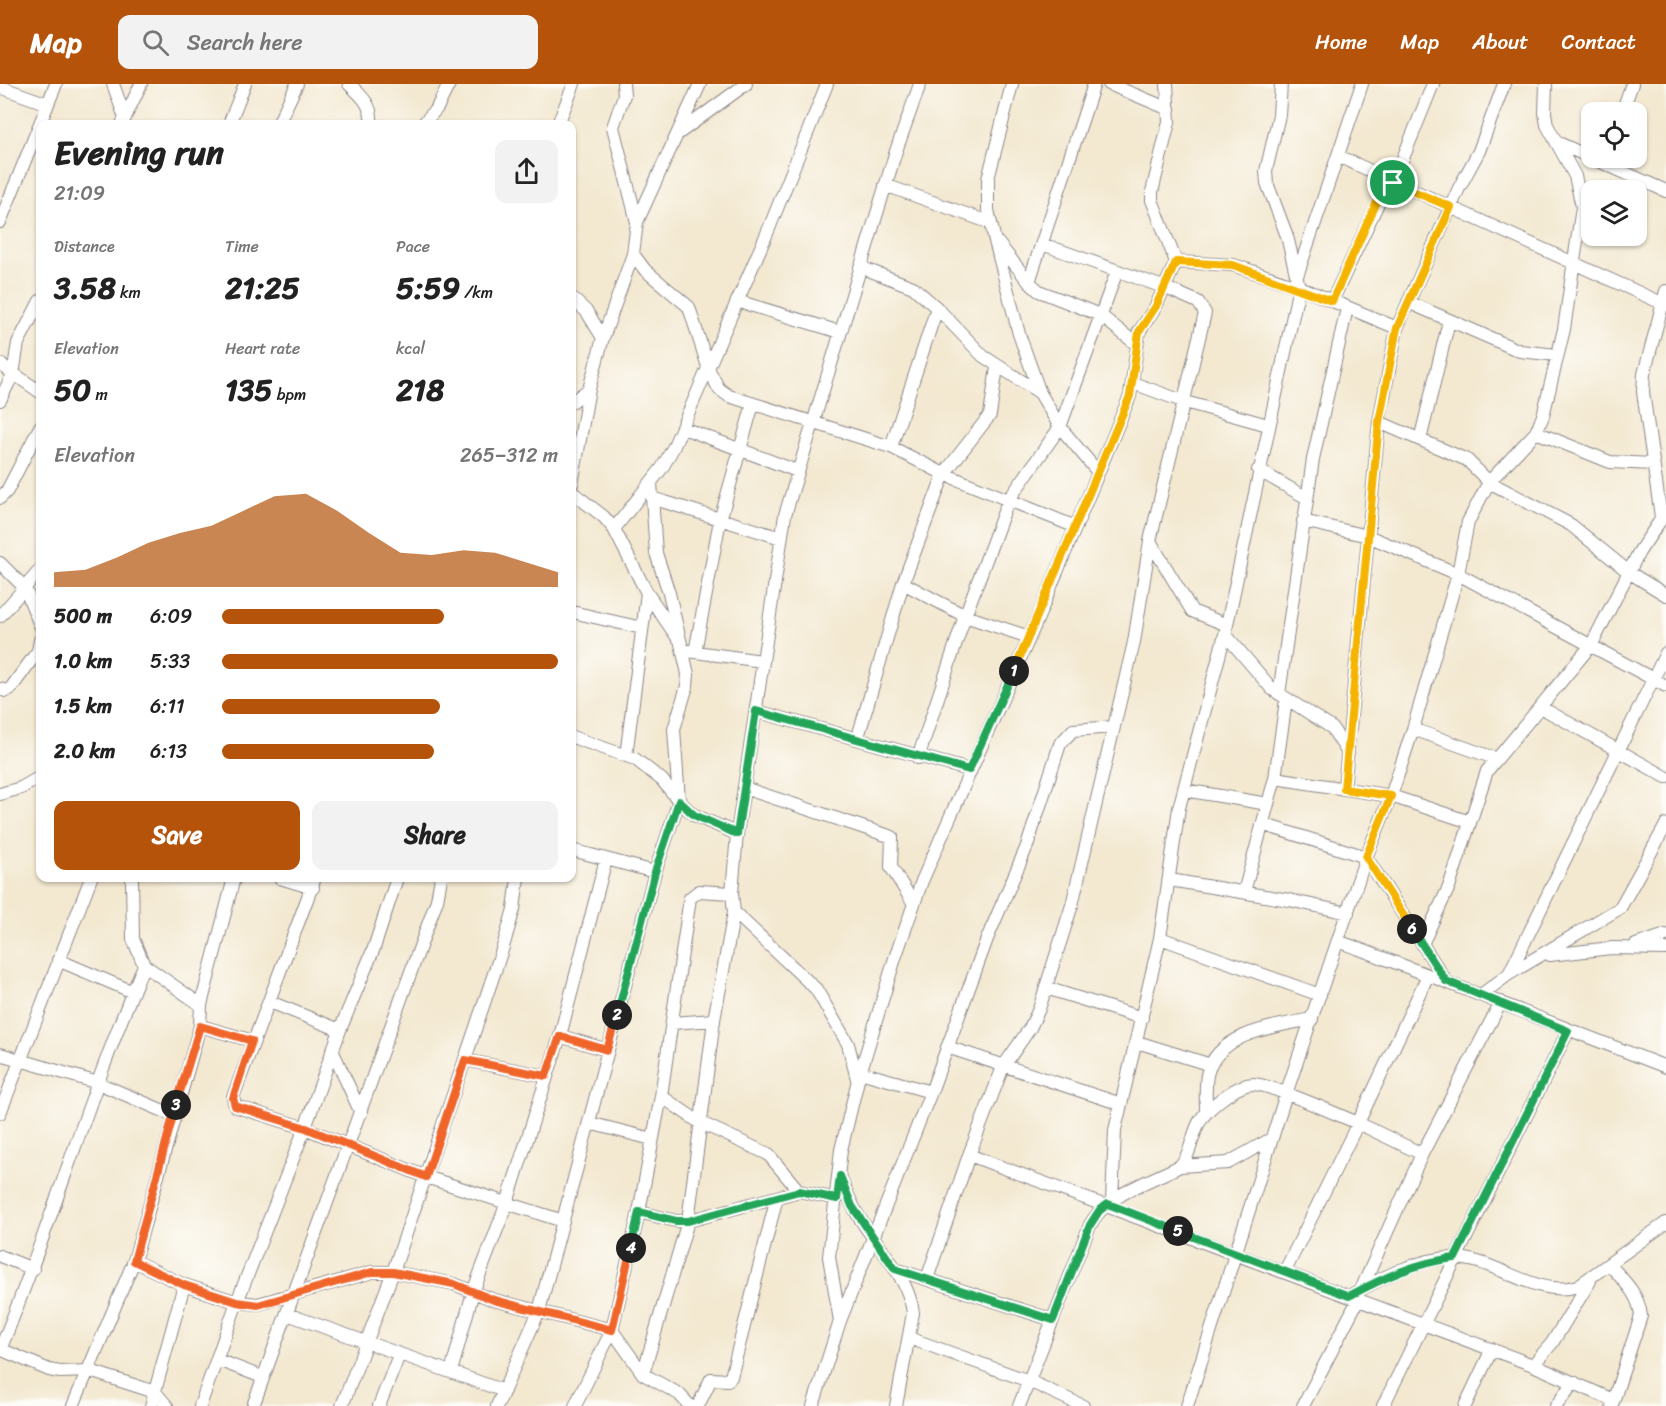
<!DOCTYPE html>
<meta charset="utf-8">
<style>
:root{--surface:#fff;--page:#f2f2f2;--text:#222;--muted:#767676;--accent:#b45309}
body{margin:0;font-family:Sriracha,sans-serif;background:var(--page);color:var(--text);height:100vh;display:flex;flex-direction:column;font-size:22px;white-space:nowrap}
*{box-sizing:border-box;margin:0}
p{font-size:20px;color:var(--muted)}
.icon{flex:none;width:33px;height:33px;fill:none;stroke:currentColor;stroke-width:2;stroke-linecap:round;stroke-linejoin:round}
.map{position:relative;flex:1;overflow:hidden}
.details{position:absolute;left:36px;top:36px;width:540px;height:762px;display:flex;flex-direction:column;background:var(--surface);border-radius:12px;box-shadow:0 2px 4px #0004}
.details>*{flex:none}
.tools{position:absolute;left:1581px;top:18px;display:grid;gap:12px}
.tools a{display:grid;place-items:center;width:66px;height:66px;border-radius:12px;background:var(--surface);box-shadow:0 2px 4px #0004;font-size:30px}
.pin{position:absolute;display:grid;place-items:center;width:51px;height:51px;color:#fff;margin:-26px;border:3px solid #fff;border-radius:50%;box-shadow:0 2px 6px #0007}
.km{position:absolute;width:30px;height:30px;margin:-15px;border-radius:50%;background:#222;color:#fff;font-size:16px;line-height:30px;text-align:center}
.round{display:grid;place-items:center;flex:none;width:63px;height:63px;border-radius:12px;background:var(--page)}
.head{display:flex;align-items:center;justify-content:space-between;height:102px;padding:0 18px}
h1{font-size:33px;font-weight:700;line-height:45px}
.figures{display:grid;grid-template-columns:repeat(3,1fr);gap:9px;height:102px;padding:6px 18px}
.figures div{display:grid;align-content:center}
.figures b{font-size:30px;font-weight:700}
.figures small{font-size:16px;font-weight:400}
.figures p{font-size:16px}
.chart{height:168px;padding:12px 18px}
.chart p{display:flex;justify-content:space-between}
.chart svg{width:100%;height:108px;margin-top:6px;fill:var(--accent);opacity:.7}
.cta{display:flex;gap:12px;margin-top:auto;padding:12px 18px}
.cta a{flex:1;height:69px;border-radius:12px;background:var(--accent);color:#fff;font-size:24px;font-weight:700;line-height:69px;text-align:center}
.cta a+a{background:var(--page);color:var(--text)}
ul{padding:0 18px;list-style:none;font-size:20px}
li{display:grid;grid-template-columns:96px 72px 1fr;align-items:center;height:45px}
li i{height:15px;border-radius:8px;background:var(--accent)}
header{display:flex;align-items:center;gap:36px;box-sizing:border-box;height:84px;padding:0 30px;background:var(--accent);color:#fff}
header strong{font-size:28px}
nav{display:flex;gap:33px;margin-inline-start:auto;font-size:21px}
.search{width:420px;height:54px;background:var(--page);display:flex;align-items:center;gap:15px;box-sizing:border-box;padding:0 21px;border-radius:12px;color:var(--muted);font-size:22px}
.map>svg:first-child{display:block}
</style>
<header>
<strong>Map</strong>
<div class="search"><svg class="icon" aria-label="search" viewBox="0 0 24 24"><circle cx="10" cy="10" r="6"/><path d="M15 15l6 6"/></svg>Search here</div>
<nav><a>Home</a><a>Map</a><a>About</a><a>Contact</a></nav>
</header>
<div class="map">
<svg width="1666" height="1322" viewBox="0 0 1666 1322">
<rect width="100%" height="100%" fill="#fdfcf7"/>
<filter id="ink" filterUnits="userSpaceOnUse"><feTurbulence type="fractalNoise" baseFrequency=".0167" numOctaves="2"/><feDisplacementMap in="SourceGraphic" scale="12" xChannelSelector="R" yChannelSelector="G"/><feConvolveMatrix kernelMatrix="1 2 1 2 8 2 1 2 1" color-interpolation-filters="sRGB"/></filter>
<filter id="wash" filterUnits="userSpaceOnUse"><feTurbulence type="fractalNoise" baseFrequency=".008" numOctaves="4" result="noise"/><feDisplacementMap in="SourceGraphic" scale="24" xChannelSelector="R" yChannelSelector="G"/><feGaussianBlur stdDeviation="1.35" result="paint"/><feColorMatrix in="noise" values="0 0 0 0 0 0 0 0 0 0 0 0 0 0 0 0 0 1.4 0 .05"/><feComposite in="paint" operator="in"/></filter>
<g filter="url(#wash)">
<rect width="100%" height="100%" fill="#f3e8d0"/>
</g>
<g filter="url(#ink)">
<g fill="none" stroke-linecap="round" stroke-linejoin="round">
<defs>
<path id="street" d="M 113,0 L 125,34
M 349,0 C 362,12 373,22 371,40
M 623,0 L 624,11 L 613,43 L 637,138
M 1012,0 L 988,95 L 988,126 L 994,153 L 1019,250 L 1040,309 L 1060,343 L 1097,387
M 1109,0 L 1169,25
M 0,3 L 48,20
M 1622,28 L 1632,0
M 122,40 L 141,0
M 229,40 L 245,0
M 278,40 L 297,0
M 423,40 L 437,24 L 449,0
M 558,40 L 574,0
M 679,49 L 746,0
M 1556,58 L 1666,107
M 1338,72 L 1666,221
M 1393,99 L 1433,0
M 885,101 L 991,139
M 0,138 L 56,0
M 998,159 L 1029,198 L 1039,207 L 1100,231 L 1135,259
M 633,170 L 645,186 L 689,223 L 709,286 L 719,305 L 729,312 L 891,363 L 944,390 L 1076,443
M 1176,178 L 1233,181 L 1299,203 L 1397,244
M 860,183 L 913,203 L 937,224 L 983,272 L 1040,309
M 1297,192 L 1362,0
M 1029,198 L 1094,0
M 572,214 L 587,228 L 603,254
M 737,217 L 840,248
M 1332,217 L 1389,96
M 1408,218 L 1520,267 L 1557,271
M 0,280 L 40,308
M 1133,299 L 1185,318 L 1268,341
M 0,316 L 13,290 L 18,259 L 40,217
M 572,318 L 589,305
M 1379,338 L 1467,376 L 1489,398 L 1571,441 L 1630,489 L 1666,511
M 683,344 L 797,387
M 1536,348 L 1610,378 L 1653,380
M 1420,356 L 1449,237
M 891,363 L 937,224
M 1258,386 L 1307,414
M 572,400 L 589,305 L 603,254 L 633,170 L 637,138 L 700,0
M 572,408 L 604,433 L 614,445 L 647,509 L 677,553
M 0,414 L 7,407 L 40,343
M 652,414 L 781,454
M 1661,433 L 1643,308 L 1644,290 L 1666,207
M 1303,437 L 1368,452 L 1458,490 L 1666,602
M 614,445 L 662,384 L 673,364 L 768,147 L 827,0
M 1150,457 L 1192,527 L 1227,541
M 0,479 L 25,504 L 40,541
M 903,499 L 965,532 L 1029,553
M 572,528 L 642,544
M 0,532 L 40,486
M 1225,550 L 1272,605 L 1332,644 L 1348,669
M 688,567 L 762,577
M 695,568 L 720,436 L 753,320
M 0,605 L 6,607 L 11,604 L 38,567 L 40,556
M 1279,610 L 1313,375 L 1347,224
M 1542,624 L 1666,693
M 756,627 L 969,686
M 1413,645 L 1497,675
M 572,653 L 635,675 L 662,696 L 679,717 L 694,731 L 737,750
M 858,653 L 903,499 L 944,390 L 990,331 L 997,283
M 626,672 L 647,509
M 918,674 L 965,532 L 1008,417 L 1060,343 L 1117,187
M 1275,694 L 1391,712 L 1470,738
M 744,704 L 892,753 L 891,783 L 914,820
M 1344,705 L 1379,338 L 1397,244 L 1459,104 L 1479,67 L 1504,0
M 1184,706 L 1268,720
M 0,710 L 21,704 L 40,693
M 1262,740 L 1366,773 L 1446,897
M 572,766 L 655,788
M 132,794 L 133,855 L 144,881 L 201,921
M 280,794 L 313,804
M 315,794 L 233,1013 L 235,1022 L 305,1044 L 426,1093 L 563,1137
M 1170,796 L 1289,816 L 1348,829
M 1244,808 L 1275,694 L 1286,616
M 734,828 L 816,905 L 848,960 L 857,995
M 1160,854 L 1320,911
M 1338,857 L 1428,891
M 1423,858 L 1449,803 L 1487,687 L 1592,560 L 1639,468 L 1666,428
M 1636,861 L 1666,851
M 1550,871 L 1611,864 L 1666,865
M 58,876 L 133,908
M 1509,890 L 1666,569
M 1046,904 L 1142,934
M 1481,911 L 1509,890 L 1620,824 L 1666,741
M 270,918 L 340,946
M 672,939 L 714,936
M 200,942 L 253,957
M 560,952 L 607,966
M 1137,958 L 1211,981
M 947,963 L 1121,1020
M 332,966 L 361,1029
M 0,970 L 98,999 L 173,1031
M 465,976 L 546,992
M 860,988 L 931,1008
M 661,1012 L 699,1038 L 768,1070 L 799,1107
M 1206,1028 C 1206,1017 1205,1003 1207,991 C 1217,948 1277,942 1312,935
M 0,1029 L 91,794
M 589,1039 L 652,1055
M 969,1071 L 1533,1281 L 1613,1316
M 1180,1082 L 1228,1079 L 1271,1055
M 840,1093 C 847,1109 853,1125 863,1139 C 881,1166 909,1195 913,1229 L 896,1322
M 1112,1118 L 1115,1046 L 1160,854 L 1179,724 L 1225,550 L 1299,203 L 1287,152 L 1267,99 L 1266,87 L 1279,31 L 1281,0
M 639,1128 L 676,1137 L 688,1137 L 799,1107 L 837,1115
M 0,1172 L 33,1185
M 134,1177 L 184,1201 L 237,1218 L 258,1220 L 372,1188 L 393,1188 L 454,1200 L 494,1216 L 612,1246 L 643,1290 L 679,1310 L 690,1322
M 1609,1180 C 1623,1196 1639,1210 1641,1232 L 1612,1321
M 895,1185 L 1053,1236
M 1285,1187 L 1358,1039 L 1422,1070
M 927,1195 L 969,1071 L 1003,983 L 1030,944 L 1039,925 L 1072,821 L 1134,558 L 1150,457 L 1205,229 L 1198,218 L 1166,204 L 1042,160
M 1361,1206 L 1422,1070 L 1501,918
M 1349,1212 C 1380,1195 1417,1174 1453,1174 C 1497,1174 1535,1215 1578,1202 L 1666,1139
M 287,1230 L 504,1307
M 840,1237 L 829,1173 L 841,1066 L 858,996 L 895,874 L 922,797 L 1037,536 L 1130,312 L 1139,248 L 1156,222 L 1176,178 L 1152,116 L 1152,108 L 1169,38 L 1167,0
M 909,1254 L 1029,1297 L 1083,1322
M 0,1265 L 49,1286 L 60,1288 L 90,1287 L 155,1308 L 167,1322
M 0,1266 C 52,1139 90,1007 144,881
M 218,1276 L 262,1293
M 1533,1281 L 1552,1259 L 1590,1197
M 451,1288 L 473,1208 L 507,1119 L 560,952 L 606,775
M 643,1290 L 688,1137 L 714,936 L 734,828 L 732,809 L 737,750 L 785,431 L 896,67 L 920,0
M 73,1322 L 134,1177 L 200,942 L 201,921 L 234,794
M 151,1322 L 184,1201
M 200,1322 L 237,1218 L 305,1044 L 340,946 L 374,864 L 397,794
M 253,1322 L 437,816 L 441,794
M 342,1322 L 393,1188 L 503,863 L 514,825 L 518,794
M 379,1322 L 399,1271
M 497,1322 L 539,1227 L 655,788 L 679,717 L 674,645 L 687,602 L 688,590 L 669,509 L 656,469 L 651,399
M 575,1322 L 612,1246 L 639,1128 L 661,1012 L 690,814 L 699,807 L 732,809
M 698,1322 L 711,1295 L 728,1296 L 731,1293 L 777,1113
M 813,1322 L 840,1237 L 931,1008 L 987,855 L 1027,762 L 1060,660 L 1073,646 L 1114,643
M 1019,1322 L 1090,1141 C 1105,1111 1151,1097 1180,1082 C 1194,1067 1191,1044 1206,1029 C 1215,1019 1238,1000 1253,1000 C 1270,1000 1338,1031 1358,1039 L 1428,891 L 1666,983
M 1187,1322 L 1286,1010 L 1366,773 L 1391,712 L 1413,645 L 1458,490 L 1468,438 L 1489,398 L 1536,348 L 1543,332 L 1564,245 L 1582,123 L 1575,92 L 1547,41 L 1545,29 L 1546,0
M 1303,1322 L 1358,1216
M 1383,1322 L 1568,947
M 1465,1322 L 1492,1265
M 1556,1322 L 1574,1298"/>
</defs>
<use href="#street" stroke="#8a8586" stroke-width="14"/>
<use href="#street" stroke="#fff" stroke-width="12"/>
</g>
</g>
<g fill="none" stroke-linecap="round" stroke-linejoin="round" filter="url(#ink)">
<defs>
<path id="split-1" d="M 1014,587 L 1130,312 L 1139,248 L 1156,222 L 1176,178 L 1233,181 L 1332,217 L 1381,109 L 1389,96 L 1393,99"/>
<path id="split-2" d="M 617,931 L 655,788 L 679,717 L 694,731 L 737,750 L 756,627 L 969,686 L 1014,587"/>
<path id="split-3" d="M 176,1021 L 200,942 L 252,957 L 233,1014 L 235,1022 L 306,1044 L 426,1093 L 465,976 L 546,992 L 560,952 L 607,966 L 617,931"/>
<path id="split-4" d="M 176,1021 L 134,1177 L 184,1201 L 237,1218 L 258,1221 L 372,1188 L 393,1188 L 454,1200 L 494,1216 L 612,1246 L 631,1164"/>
<path id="split-5" d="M 631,1164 L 639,1128 L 676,1137 L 688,1137 L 799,1107 L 837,1115 L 840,1092 L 852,1122 L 895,1185 L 1053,1236 L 1090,1141 L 1099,1127 L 1108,1120 L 1178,1147"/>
<path id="split-6" d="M 1178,1147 L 1349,1212 C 1383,1194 1417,1178 1455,1174 L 1568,947 L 1446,897 L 1412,845"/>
<path id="split-7" d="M 1393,99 L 1451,123 L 1397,244 L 1379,338 L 1344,705 L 1391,712 L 1366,773 L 1412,845"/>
</defs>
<use href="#split-1" stroke="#fff" stroke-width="12"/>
<use href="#split-2" stroke="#fff" stroke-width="12"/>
<use href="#split-3" stroke="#fff" stroke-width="12"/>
<use href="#split-4" stroke="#fff" stroke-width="12"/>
<use href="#split-5" stroke="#fff" stroke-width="12"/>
<use href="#split-6" stroke="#fff" stroke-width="12"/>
<use href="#split-7" stroke="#fff" stroke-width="12"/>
<use href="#split-1" stroke="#f5b400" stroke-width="8"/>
<use href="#split-2" stroke="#22a559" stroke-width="8"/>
<use href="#split-3" stroke="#f0652b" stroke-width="8"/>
<use href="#split-4" stroke="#f0652b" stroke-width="8"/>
<use href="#split-5" stroke="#22a559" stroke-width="8"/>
<use href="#split-6" stroke="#22a559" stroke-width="8"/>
<use href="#split-7" stroke="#f5b400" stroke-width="8"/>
</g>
</svg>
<div class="tools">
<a><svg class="icon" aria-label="locate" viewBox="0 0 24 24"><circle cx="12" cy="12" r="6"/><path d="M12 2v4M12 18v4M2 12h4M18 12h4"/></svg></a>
<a><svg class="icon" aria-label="layers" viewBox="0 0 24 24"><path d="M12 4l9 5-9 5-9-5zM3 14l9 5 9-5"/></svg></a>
</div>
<div class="pin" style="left:1393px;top:99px;background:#1e9e55"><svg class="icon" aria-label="arrive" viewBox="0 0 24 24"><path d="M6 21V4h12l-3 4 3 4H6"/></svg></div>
<b class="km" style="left:1014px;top:587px">1</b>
<b class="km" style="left:617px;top:931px">2</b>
<b class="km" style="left:176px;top:1021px">3</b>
<b class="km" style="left:631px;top:1164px">4</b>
<b class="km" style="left:1178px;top:1147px">5</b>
<b class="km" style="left:1412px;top:845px">6</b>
<section class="details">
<div class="head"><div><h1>Evening run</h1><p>21:09</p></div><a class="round"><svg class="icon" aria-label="share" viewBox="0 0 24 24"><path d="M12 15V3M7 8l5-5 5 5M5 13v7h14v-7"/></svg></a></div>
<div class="figures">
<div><p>Distance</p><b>3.58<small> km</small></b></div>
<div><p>Time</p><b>21:25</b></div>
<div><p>Pace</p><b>5:59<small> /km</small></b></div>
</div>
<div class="figures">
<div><p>Elevation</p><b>50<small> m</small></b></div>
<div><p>Heart rate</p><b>135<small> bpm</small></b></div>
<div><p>kcal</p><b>218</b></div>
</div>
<div class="chart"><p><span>Elevation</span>265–312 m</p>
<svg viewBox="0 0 160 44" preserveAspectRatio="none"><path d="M0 44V38L10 37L20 32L30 26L40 22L50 19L60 13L70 7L80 6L90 13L100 22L110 30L120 31L130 29L140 30L150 34L160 38V44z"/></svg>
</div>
<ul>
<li><b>500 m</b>6:09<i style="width:66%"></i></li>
<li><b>1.0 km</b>5:33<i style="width:100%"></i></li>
<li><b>1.5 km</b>6:11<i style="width:65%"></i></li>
<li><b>2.0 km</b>6:13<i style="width:63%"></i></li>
</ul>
<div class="cta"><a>Save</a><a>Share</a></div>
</section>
</div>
